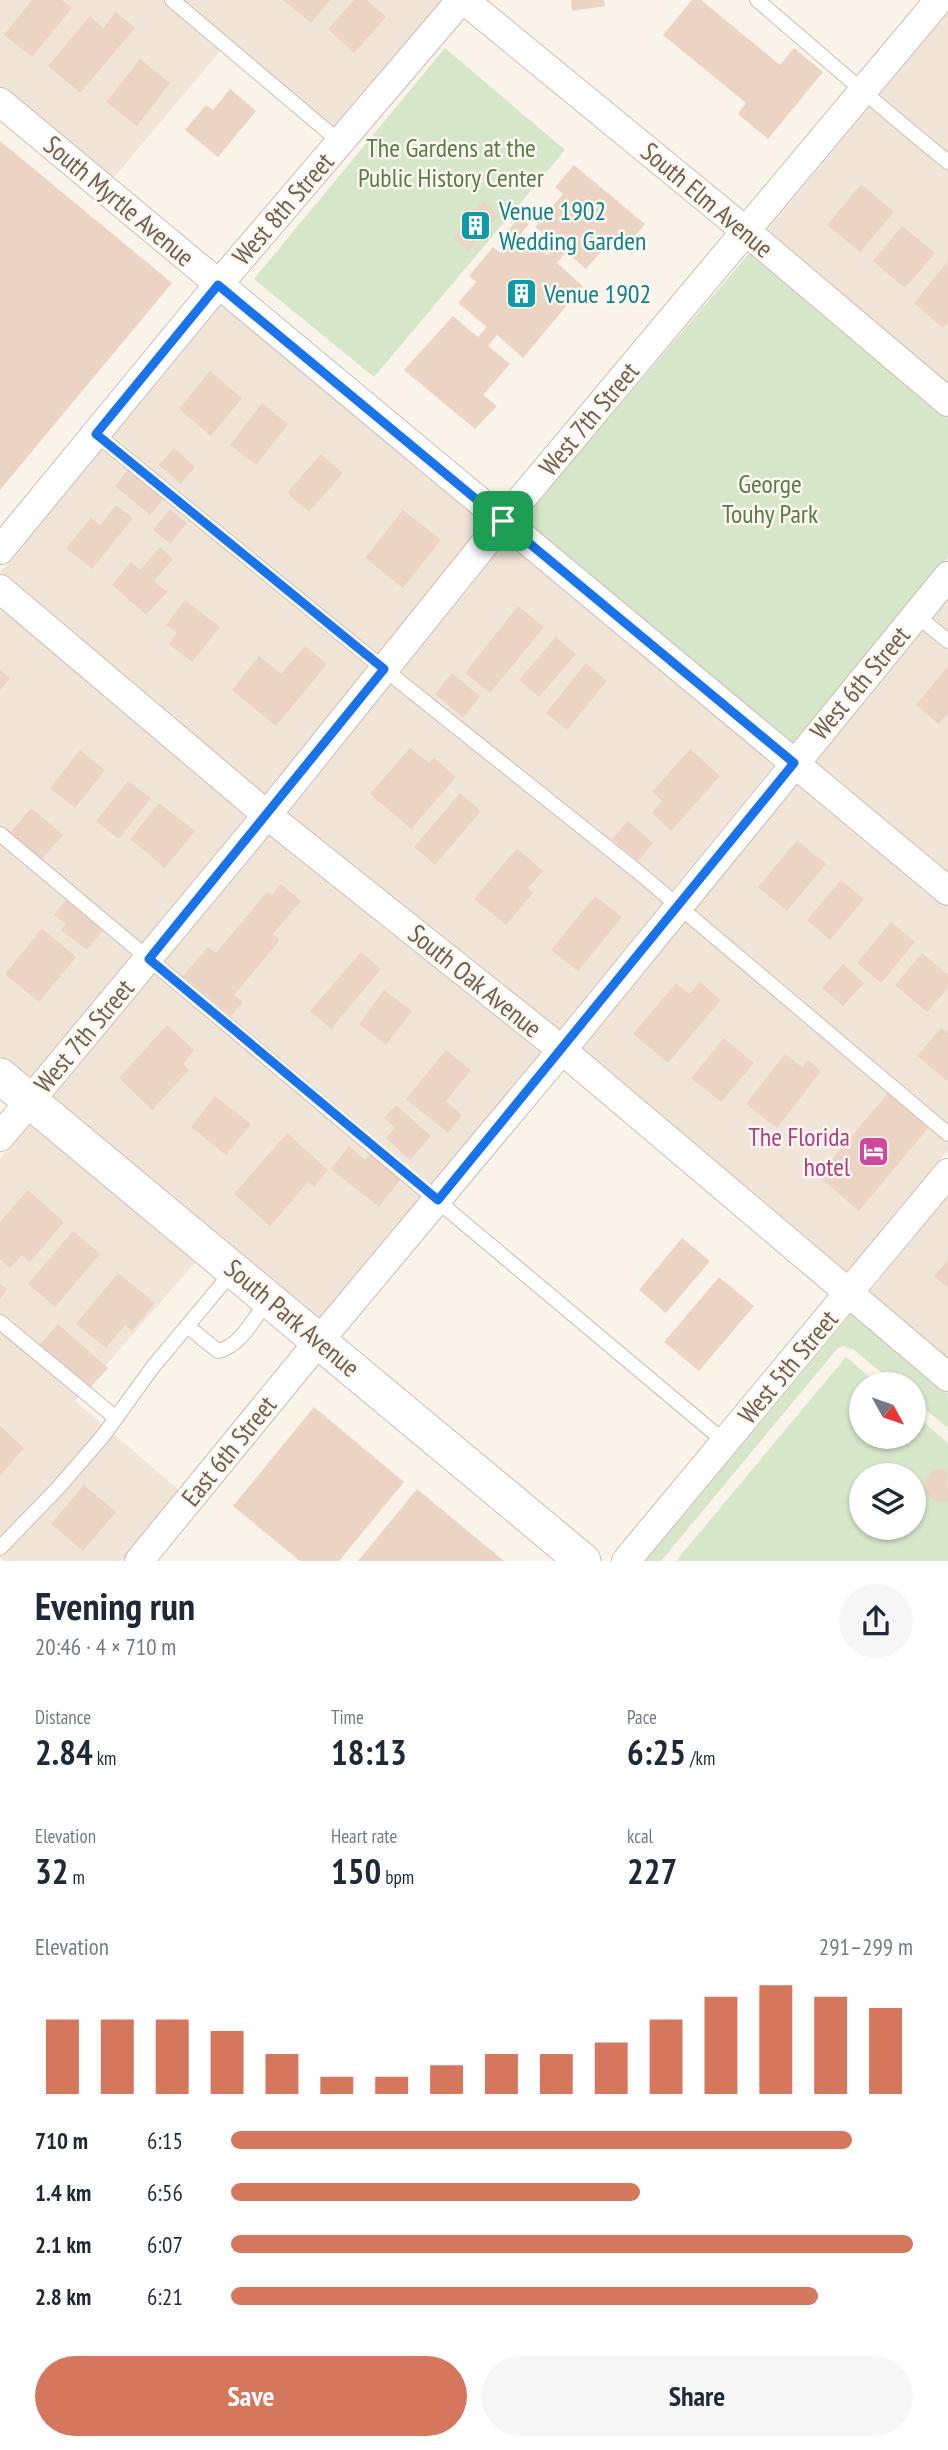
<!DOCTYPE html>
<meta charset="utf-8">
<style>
:root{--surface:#fff;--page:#f6f6f7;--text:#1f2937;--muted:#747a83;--accent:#d5775d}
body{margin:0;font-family:"PT Sans Narrow",sans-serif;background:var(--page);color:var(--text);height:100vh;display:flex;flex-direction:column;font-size:26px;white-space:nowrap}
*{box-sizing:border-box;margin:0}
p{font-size:23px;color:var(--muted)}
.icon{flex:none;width:38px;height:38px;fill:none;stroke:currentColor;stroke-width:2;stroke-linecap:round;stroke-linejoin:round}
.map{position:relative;height:1561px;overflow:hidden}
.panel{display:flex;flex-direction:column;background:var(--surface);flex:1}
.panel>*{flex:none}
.needle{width:46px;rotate:130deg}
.tools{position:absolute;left:849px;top:1372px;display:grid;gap:14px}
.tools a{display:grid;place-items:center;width:77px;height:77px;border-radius:50%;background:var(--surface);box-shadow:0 2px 5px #0004;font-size:35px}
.pin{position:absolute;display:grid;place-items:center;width:60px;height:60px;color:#fff;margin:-30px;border-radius:14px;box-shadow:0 4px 10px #0006}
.round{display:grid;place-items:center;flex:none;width:74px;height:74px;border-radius:37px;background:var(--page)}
.overview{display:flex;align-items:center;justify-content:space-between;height:119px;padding:0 35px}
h1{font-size:38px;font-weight:700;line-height:52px}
.stats{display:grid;grid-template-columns:repeat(3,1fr);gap:10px;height:119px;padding:7px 35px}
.stats div{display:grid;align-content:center}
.stats b{font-size:35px;font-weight:700}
.stats small{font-size:19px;font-weight:400}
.stats p{font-size:19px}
.chart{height:196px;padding:14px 35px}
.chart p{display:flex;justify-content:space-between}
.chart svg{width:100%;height:126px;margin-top:7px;stroke:var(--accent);stroke-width:6}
.primary-button{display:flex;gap:14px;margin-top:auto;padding:14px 35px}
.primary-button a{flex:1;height:80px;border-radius:42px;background:var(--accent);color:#fff;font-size:28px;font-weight:700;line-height:80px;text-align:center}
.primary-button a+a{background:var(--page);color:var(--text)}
ul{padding:0 35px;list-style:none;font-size:23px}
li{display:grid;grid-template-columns:112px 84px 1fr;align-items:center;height:52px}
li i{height:18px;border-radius:9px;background:var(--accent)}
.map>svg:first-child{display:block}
</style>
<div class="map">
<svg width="948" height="1561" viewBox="0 0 948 1561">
<rect width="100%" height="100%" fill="#faf3e9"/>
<path fill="#f1e5d8" d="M 0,0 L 442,0 L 325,137 L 221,50 L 111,181 L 0,89 Z
M 948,12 L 948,386 L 766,232 Z
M 221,304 L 484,521 L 264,796 L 0,572 Z
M 507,540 L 775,764 L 558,1031 L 286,814 Z
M 948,599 L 948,874 L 814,762 Z
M 0,606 L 248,816 L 27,1082 L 0,1059 Z
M 798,782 L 948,907 L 948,1150 L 846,1275 L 581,1050 Z
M 270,834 L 542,1051 L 316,1322 L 50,1100 Z
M 33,1120 L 199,1258 L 75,1401 L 179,1490 L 121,1561 L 4,1561 L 0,1558 L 0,1159 Z
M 948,1196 L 948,1360 L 869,1293 Z"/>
<path fill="#d5e6c9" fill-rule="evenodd" d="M 445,48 L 565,150 L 374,377 L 254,279 Z
M 752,250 L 948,417 L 948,558 L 791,745 L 520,522 Z
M 852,1313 L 948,1394 L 948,1428 L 914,1400 L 914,1384 L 895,1384 L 853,1349 L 842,1346 L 837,1349 L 661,1561 L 645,1561 Z
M 846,1357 L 878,1384 L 861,1384 L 861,1437 L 914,1437 L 914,1414 L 948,1443 L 948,1561 L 676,1561 ZM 861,1475 L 914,1475 L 914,1528 L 861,1528 Z"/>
<path fill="#ecd4c4" d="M 32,0 L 62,0 L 72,8 L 32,57 L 4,35 Z
M 283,0 L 330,0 L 311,23 Z
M 354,0 L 367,0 L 386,17 L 354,53 L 328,29 Z
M 571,0 L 604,0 L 605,6 L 572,11 Z
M 692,0 L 701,0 L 780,65 L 794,48 L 823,72 L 768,139 L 738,114 L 746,103 L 663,35 Z
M 116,12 L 135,28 L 80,93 L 48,66 L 90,16 L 103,28 Z
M 140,59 L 170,83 L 137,126 L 106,102 Z
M 230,89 L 256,111 L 218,157 L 185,130 L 206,105 L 213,110 Z
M 0,141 L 172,283 L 0,490 Z
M 574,165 L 645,224 L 626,247 L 614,237 L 586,269 L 566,252 L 557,263 L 583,286 L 523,358 L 497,335 L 488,346 L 510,364 L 483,395 L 497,406 L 475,429 L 404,370 L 453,316 L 478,337 L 487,327 L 458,303 L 476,282 L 469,276 L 493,247 L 500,253 L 508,243 L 502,238 L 520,216 L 529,224 L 521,233 L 547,255 L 556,244 L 535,227 L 563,194 L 555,187 Z
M 861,184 L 894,212 L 860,252 L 827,225 Z
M 483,201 L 499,215 L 468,251 L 453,238 Z
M 902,226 L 935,253 L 905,288 L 873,261 Z
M 948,261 L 948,322 L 943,328 L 914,303 Z
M 210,371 L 242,398 L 211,436 L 179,409 Z
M 262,403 L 288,424 L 256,465 L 230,445 Z
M 174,448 L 195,467 L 181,484 L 159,465 Z
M 321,454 L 343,473 L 309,512 L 287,493 Z
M 130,467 L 166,496 L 150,515 L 115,486 Z
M 116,505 L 133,518 L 92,569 L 66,548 L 91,518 L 100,525 Z
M 170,509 L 187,523 L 170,544 L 153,530 Z
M 403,510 L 441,540 L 403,588 L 365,558 Z
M 160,547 L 173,559 L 154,581 L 167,592 L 146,615 L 112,585 L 131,562 L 140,570 Z
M 185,600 L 220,627 L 192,662 L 169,644 L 177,633 L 166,625 Z
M 518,606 L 544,627 L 490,693 L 465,673 Z
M 556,637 L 576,654 L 539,697 L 519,680 Z
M 305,646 L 327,664 L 276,726 L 232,690 L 259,656 L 281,674 Z
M 586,663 L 607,681 L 567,730 L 546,713 Z
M 948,666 L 948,713 L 939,724 L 916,705 Z
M 0,670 L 10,678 L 0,690 Z
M 452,673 L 480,696 L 463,718 L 435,694 Z
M 410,748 L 429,763 L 434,758 L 456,777 L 411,829 L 370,794 Z
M 690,749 L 720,776 L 671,831 L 652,813 L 662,801 L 652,792 Z
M 80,750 L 105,770 L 75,808 L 50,788 Z
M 128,781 L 151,798 L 119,839 L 96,821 Z
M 460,793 L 481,811 L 435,865 L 414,847 Z
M 159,803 L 195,831 L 165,868 L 130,839 Z
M 31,808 L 63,835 L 41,860 L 10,833 Z
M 628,821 L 653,843 L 638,861 L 612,839 Z
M 797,840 L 826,864 L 787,911 L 758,887 Z
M 517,848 L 543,871 L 528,888 L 533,893 L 506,925 L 474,899 Z
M 841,880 L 864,899 L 830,940 L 807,920 Z
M 281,884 L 301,901 L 273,934 L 280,940 L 234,995 L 243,1002 L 231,1016 L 183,976 L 208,947 L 216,953 L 267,892 L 272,895 Z
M 595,896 L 622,917 L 578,971 L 551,950 Z
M 66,900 L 104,929 L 87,950 L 61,930 L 66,924 L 54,915 Z
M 891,922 L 915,942 L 881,983 L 857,963 Z
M 42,928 L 76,957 L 39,1002 L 5,974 Z
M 361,952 L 381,969 L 331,1029 L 310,1011 Z
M 922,953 L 948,975 L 948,988 L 927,1012 L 895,985 Z
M 843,964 L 864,983 L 843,1006 L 822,988 Z
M 700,982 L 721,1000 L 668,1063 L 633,1034 L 676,983 L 689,994 Z
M 384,990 L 412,1011 L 386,1045 L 359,1024 Z
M 167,1025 L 194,1050 L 183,1064 L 189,1070 L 152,1110 L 119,1078 Z
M 941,1028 L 948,1033 L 948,1082 L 917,1056 Z
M 724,1038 L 754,1063 L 721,1102 L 691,1078 Z
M 446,1050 L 471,1070 L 446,1101 L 462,1115 L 448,1133 L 406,1099 Z
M 785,1054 L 802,1067 L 808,1060 L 821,1071 L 777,1128 L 746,1104 Z
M 888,1093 L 929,1127 L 859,1211 L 818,1176 Z
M 215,1096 L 251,1124 L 226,1155 L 191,1127 Z
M 396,1105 L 431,1136 L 410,1160 L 386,1138 L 395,1128 L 384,1118 Z
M 287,1133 L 328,1170 L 314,1187 L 308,1182 L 270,1226 L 234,1194 Z
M 349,1146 L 365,1160 L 372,1150 L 404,1175 L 379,1207 L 331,1169 Z
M 28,1190 L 64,1222 L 30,1262 L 22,1255 L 10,1268 L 0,1259 L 0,1222 Z
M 73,1231 L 100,1254 L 55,1307 L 28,1284 Z
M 682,1238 L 710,1261 L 666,1313 L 639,1290 Z
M 948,1260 L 948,1288 L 934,1276 Z
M 118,1273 L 155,1303 L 132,1331 L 125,1325 L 106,1348 L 76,1324 Z
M 719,1277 L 754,1306 L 699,1371 L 664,1342 Z
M 0,1284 L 7,1289 L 0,1299 Z
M 58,1324 L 108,1368 L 88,1390 L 38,1347 Z
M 314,1407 L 404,1482 L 339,1561 L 300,1561 L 233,1506 Z
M 0,1426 L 24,1448 L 0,1476 Z
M 947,1468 L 948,1501 L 937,1502 L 926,1494 L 925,1480 L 933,1470 Z
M 84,1485 L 116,1512 L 83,1551 L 51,1524 Z
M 417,1489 L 504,1561 L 358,1561 Z"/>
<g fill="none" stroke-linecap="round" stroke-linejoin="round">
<defs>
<path id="service" d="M 172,0 L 340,142
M 757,0 C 821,54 883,110 948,162
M 96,434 L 384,669 L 637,871 L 948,1134
M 916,615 L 948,641
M 0,834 L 725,1442
M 0,1322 L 116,1418
M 187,1326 L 218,1351 C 241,1346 254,1318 268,1300
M 0,1548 L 58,1488 L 103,1436 L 152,1368 L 233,1271"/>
<path id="minor" d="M 464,0 L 747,232 L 948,402
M 0,102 L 948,891
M 0,550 L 218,285 L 461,0
M 0,589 L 267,815 L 562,1050 L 948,1377
M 0,1137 L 267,815 L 503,521 L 939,0
M 139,1561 L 319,1341 L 562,1050 L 948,576
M 626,1561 L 948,1173"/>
<path id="tertiary" d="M 0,1076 L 583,1561"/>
</defs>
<use href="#service" stroke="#cbbcb0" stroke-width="16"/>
<use href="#minor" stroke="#cbbcb0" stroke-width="30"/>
<use href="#tertiary" stroke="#cbbcb0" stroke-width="37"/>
<use href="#service" stroke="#fff" stroke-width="14"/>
<use href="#minor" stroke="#fff" stroke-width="28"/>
<use href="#tertiary" stroke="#fff" stroke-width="35"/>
</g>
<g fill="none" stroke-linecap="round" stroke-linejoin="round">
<defs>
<path id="route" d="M 218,285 L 794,763 L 438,1200 L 149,959 L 384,669 L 96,434 Z"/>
</defs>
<use href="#route" stroke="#fff" stroke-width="14"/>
<use href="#route" stroke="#1a73e8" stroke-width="9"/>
</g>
<defs>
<symbol id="building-square" viewBox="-11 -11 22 22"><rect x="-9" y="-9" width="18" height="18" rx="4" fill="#0f9aa8" stroke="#fdf8ef"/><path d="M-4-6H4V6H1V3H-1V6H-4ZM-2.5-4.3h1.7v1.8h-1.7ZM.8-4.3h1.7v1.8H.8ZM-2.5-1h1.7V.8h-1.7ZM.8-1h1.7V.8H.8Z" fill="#fff"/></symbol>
<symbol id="hotel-square" viewBox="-11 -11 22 22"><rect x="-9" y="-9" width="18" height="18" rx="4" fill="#d1479c" stroke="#fdf8ef"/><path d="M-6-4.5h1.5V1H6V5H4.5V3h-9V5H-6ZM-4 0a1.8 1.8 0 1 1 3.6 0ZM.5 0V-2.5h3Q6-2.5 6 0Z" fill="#fff"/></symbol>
</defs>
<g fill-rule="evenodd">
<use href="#building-square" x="458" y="208" width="35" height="35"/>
<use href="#building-square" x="504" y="276" width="35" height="35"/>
<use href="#hotel-square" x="856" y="1134" width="35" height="35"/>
</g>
<g text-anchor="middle" stroke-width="5" stroke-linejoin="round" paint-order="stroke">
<g font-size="26" fill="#5a7b4c" stroke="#fdf8ef">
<text x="451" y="157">The Gardens at the<tspan x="451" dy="30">Public History Center</tspan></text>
<text x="770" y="493">George<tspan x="770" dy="30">Touhy Park</tspan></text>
</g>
<g font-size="26" fill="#725c50" stroke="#fdf8ef">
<text transform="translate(707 200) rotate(40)" y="9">South Elm Avenue</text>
<text transform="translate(119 201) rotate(40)" y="9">South Myrtle Avenue</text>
<text transform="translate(283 209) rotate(-49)" y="9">West 8th Street</text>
<text transform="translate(589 419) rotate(-50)" y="9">West 7th Street</text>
<text transform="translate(860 683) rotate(-50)" y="9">West 6th Street</text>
<text transform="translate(475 981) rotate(39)" y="9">South Oak Avenue</text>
<text transform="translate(84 1036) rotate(-50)" y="9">West 7th Street</text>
<text transform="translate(292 1318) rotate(40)" y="9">South Park Avenue</text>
<text transform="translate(788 1367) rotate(-50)" y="9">West 5th Street</text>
<text transform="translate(229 1451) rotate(-51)" y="9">East 6th Street</text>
</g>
<g font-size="26" fill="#0d838f" stroke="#fdf8ef" text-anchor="start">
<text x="499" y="220">Venue 1902<tspan x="499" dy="30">Wedding Garden</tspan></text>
<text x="544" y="303">Venue 1902</text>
</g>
<g font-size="26" fill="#b23c85" stroke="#fdf8ef" text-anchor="end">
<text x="850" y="1146">The Florida<tspan x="850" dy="30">hotel</tspan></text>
</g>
</g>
</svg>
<div class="tools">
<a><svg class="needle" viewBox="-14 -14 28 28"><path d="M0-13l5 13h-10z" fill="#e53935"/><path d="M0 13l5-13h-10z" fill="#747a83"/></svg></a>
<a><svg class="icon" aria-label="layers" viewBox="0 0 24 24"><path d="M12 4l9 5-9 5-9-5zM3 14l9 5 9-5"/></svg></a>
</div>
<div class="pin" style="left:503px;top:521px;background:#1e9e55"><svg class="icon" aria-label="arrive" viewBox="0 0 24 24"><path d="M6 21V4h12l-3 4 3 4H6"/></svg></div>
</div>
<section class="panel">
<div class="overview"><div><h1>Evening run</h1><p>20:46 · 4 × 710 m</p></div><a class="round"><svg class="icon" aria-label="share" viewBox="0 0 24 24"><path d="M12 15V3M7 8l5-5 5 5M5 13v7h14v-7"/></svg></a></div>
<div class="stats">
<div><p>Distance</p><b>2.84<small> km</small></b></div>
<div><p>Time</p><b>18:13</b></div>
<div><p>Pace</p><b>6:25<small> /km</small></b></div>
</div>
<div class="stats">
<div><p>Elevation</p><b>32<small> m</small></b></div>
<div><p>Heart rate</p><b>150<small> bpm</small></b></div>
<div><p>kcal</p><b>227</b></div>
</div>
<div class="chart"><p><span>Elevation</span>291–299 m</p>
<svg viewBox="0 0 160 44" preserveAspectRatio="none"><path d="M5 44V18M15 44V18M25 44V18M35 44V22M45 44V30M55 44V38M65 44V38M75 44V34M85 44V30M95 44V30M105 44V26M115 44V18M125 44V10M135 44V6M145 44V10M155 44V14"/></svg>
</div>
<ul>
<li><b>710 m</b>6:15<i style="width:91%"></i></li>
<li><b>1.4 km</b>6:56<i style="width:60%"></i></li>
<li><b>2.1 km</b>6:07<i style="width:100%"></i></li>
<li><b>2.8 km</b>6:21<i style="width:86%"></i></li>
</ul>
<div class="primary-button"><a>Save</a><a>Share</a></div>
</section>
